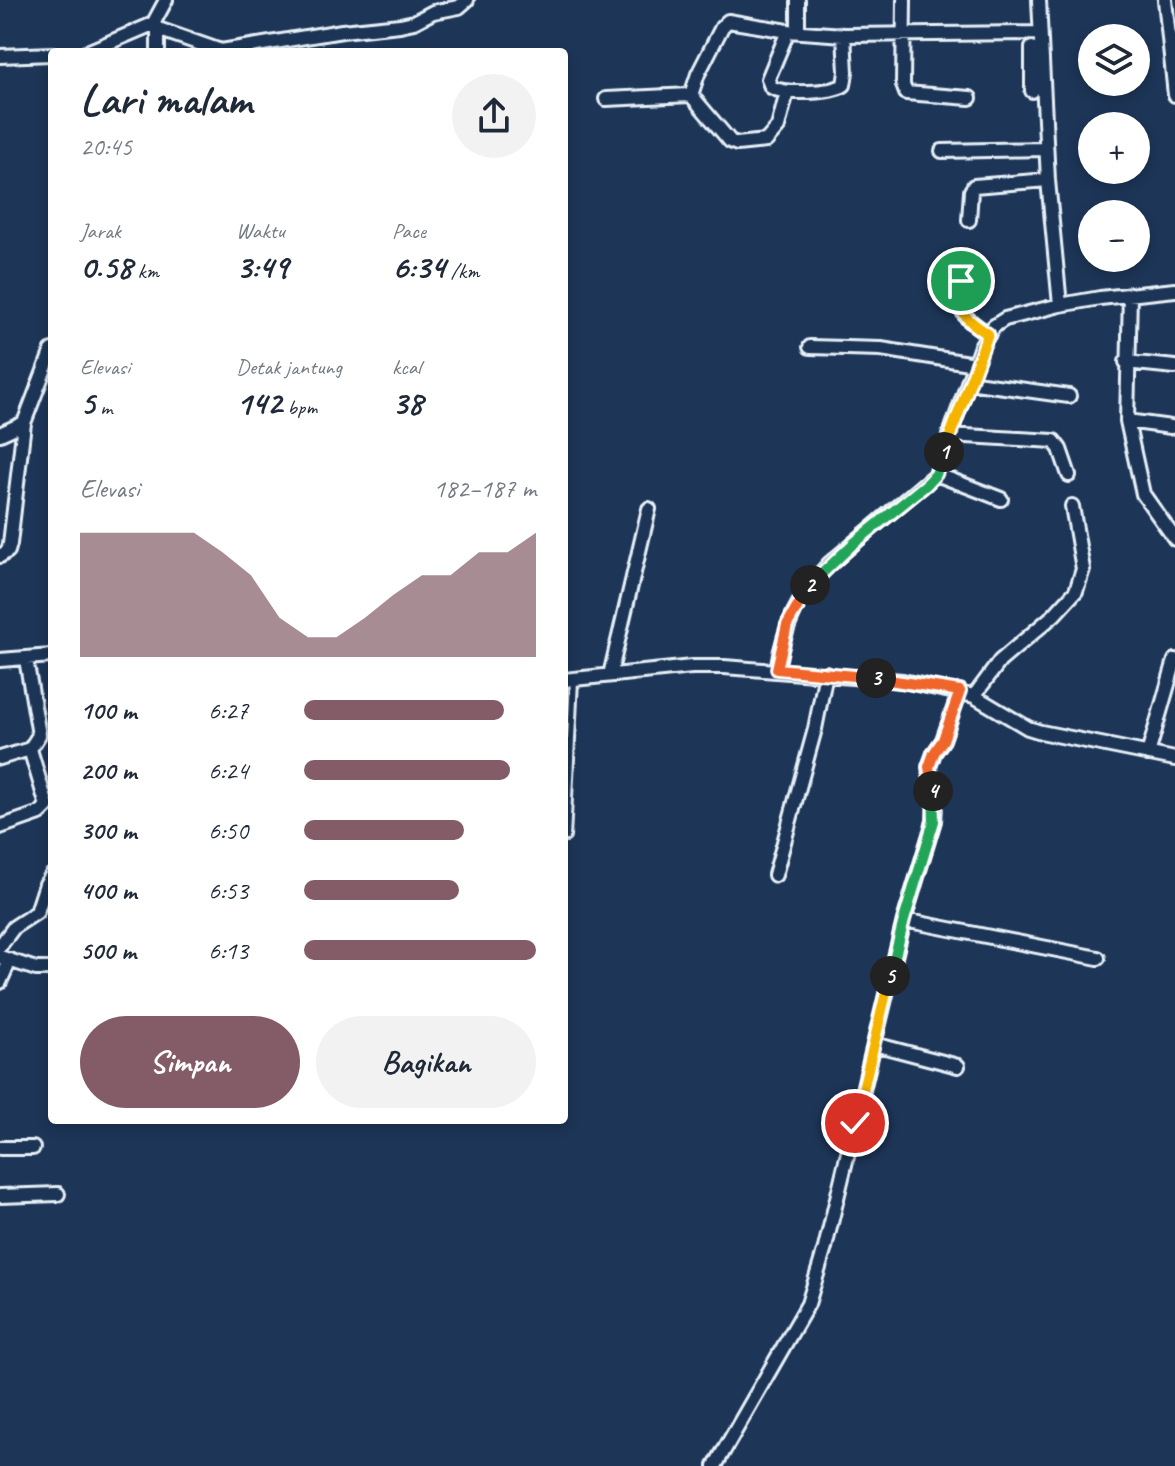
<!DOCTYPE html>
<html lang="id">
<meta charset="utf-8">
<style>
:root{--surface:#fff;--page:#f2f2f3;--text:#1f2937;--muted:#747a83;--accent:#845c67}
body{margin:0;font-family:Caveat,sans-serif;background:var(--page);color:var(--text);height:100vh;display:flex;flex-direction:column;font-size:30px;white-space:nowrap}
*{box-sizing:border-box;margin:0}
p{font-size:26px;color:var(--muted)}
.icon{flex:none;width:44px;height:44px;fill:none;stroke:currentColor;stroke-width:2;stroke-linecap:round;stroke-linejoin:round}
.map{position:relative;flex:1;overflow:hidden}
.side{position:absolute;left:48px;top:48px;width:520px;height:1076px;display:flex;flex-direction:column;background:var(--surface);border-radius:8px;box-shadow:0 4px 12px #0003}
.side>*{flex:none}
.fabs{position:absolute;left:1078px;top:24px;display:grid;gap:16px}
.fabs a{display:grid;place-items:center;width:72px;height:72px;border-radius:50%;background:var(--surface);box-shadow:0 4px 12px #0003;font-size:40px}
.pin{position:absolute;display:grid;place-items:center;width:68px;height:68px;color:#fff;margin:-34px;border:4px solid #fff;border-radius:50%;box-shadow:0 2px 8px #0007}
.km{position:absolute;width:40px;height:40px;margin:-20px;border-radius:50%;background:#222;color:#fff;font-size:22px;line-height:40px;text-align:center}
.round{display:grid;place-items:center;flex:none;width:84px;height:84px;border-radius:42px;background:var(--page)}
.headline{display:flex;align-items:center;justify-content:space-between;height:136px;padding:0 32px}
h1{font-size:44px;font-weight:700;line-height:60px}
.figures{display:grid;grid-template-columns:repeat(3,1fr);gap:12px;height:136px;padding:8px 32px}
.figures div{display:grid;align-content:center}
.figures b{font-size:34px;font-weight:700}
.figures small{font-size:22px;font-weight:400}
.figures p{font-size:22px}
.chart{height:224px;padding:16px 32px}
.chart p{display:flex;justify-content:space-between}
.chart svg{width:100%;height:144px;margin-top:8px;fill:var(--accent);opacity:.7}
.primary-button{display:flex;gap:16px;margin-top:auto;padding:16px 32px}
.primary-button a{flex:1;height:92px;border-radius:48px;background:var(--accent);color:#fff;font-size:32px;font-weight:700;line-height:92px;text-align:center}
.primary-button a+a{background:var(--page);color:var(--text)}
ul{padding:0 32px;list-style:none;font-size:26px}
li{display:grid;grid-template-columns:128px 96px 1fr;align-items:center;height:60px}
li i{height:20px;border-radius:10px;background:var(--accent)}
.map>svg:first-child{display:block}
</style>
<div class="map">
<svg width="1175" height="1466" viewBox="0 0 1175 1466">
<rect width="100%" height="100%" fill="#1d3557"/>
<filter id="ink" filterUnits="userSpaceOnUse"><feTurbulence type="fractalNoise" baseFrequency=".0125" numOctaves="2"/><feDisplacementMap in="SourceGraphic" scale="16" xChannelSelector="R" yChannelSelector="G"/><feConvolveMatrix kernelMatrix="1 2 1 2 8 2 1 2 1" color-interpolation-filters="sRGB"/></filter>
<g filter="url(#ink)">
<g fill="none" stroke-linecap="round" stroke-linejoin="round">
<defs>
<path id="service" d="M 566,837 L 574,680"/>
<path id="minor" d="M 904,0 L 903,85 L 906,93 L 970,98
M 1039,0 L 1048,180 L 1060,305
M 1165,0 L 1175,95
M 153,24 L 158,29 L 221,51 L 342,31 L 400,25 L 414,22 L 433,12 L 459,7 L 467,0
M 788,31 L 768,79 L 771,87 C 784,95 831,93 844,85 L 846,72 L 844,35
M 798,32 L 798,0
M 87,52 L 153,24 L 166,0
M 158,52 L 158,29
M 0,56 L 52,54
M 1032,91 L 1032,48
M 691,95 L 698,74 L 722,27 L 728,21 L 788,31 L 844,35 L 1039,33
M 691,95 L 730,141 L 737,144 L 766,141 L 778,127 L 787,92
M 606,99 L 691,95
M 942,151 L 1046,149
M 969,220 L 971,191 L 974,186 L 1048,180
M 961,281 C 962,315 958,314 988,334
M 1130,294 L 1127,421 L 1143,494 L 1175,539
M 810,347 L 881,349 L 975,364
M 1126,362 L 1175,367
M 968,382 L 1069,396
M 1127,421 L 1171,427
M 0,434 L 24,423
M 949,435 L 1054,441 L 1060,449 L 1069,475
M 936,474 L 1001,499
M 0,556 L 8,551 L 10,544 L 24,423 L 52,350
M 0,660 L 52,656
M 777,669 C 785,624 797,598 829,564 L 936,474 L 981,346 L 994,326 L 1005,319 L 1060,305 L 1100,298 L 1175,290
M 610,675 L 649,509
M 564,680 L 692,667 L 724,667 L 903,681 L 974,696 L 1028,728 L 1041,732 L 1175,759
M 974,696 L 1000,661 L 1054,615 L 1076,591 L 1083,569 L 1072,506
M 1148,754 L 1175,660
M 0,758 L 30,749
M 0,827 L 40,813 L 47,806 L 30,749 L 39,735 L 26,659
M 775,875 L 815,729 L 826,673
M 904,920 L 1098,958
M 0,946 L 14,927 L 37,912 L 46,884 L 52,875
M 0,957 L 36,969 L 52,969
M 0,982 L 9,962
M 874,1044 L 958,1066
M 0,1148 L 33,1148
M 0,1196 L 58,1194
M 715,1466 L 808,1304 L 825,1248 L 904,920 L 934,821 L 935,807 L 929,767 L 934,753 L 943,740 L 960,691"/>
</defs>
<use href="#service" stroke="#e8f1f8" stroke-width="12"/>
<use href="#minor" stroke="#e8f1f8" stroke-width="18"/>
<use href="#service" stroke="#1d3557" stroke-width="6"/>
<use href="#minor" stroke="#1d3557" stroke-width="12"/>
</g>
</g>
<g fill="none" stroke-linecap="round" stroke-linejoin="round" filter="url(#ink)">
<defs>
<path id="split-1" d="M 944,452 L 988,334 C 958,314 962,315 961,281"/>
<path id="split-2" d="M 810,585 L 853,544 L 927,484 L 936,474 L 944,452"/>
<path id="split-3" d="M 810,585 L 787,625 L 777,669 L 876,678"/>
<path id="split-4" d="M 876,678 L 960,691 L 943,740 L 934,753 L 929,767 L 933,791"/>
<path id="split-5" d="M 890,976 L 904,920 L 934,821 L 933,791"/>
<path id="split-6" d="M 855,1123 L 890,976"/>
</defs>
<use href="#split-1" stroke="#fff" stroke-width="16"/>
<use href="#split-2" stroke="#fff" stroke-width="16"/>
<use href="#split-3" stroke="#fff" stroke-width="16"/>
<use href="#split-4" stroke="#fff" stroke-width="16"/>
<use href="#split-5" stroke="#fff" stroke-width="16"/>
<use href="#split-6" stroke="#fff" stroke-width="16"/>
<use href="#split-1" stroke="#f5b400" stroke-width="10"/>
<use href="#split-2" stroke="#22a559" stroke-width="10"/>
<use href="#split-3" stroke="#f0652b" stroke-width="10"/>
<use href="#split-4" stroke="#f0652b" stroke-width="10"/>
<use href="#split-5" stroke="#22a559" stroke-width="10"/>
<use href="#split-6" stroke="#f5b400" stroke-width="10"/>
</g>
</svg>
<div class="fabs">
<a><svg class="icon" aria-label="layers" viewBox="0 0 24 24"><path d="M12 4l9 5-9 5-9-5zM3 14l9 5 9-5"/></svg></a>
<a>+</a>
<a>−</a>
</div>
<div class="pin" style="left:961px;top:281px;background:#1e9e55"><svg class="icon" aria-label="arrive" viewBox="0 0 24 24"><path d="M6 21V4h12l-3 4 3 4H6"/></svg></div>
<div class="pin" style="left:855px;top:1123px;background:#d93025"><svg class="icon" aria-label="check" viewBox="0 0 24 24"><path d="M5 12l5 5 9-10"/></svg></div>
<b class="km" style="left:944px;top:452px">1</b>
<b class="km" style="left:810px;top:585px">2</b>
<b class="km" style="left:876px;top:678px">3</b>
<b class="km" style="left:933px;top:791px">4</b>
<b class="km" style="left:890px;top:976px">5</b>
<section class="side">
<div class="headline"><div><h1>Lari malam</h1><p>20:45</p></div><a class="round"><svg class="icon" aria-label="share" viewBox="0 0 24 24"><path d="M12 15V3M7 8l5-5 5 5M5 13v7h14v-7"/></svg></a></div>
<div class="figures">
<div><p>Jarak</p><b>0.58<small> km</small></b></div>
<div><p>Waktu</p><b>3:49</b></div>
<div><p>Pace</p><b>6:34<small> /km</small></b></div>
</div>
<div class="figures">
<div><p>Elevasi</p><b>5<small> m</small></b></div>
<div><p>Detak jantung</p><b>142<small> bpm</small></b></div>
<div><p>kcal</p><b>38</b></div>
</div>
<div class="chart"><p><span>Elevasi</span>182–187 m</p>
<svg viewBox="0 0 160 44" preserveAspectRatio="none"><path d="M0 44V6L10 6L20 6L30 6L40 6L50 12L60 19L70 32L80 38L90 38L100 32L110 25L120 19L130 19L140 12L150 12L160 6V44z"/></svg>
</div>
<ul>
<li><b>100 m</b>6:27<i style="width:86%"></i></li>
<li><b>200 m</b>6:24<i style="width:89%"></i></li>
<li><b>300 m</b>6:50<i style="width:69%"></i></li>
<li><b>400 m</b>6:53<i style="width:67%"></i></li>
<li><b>500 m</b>6:13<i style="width:100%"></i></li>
</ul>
<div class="primary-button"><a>Simpan</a><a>Bagikan</a></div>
</section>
</div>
